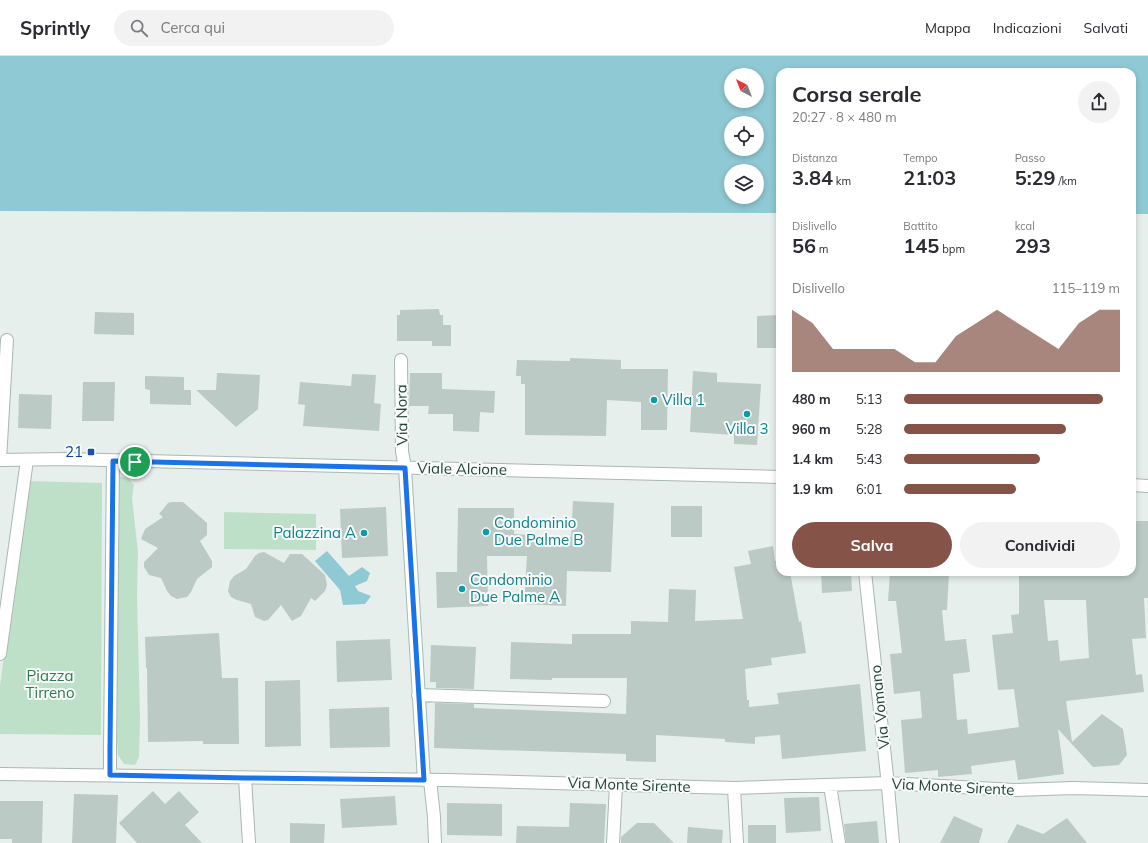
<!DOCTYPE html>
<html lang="it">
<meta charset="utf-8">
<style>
:root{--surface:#fff;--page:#f2f2f3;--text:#2b2b33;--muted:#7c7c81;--line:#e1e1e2;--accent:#855347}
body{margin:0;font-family:Mulish,sans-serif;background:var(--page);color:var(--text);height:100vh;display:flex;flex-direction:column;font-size:15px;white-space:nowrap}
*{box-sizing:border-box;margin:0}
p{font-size:13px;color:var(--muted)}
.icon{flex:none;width:22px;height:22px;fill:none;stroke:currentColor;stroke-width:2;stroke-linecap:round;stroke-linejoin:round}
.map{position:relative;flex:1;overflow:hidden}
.drawer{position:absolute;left:776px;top:12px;width:360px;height:508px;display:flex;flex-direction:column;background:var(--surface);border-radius:12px;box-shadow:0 2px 6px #0003}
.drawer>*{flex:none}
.needle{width:26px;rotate:318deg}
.tools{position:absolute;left:724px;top:12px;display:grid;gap:8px}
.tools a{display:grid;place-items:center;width:40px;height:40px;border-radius:50%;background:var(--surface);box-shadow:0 2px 6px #0003;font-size:20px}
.pin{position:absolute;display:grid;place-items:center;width:34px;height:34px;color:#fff;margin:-17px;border:2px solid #fff;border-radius:50%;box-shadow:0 1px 4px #0007}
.round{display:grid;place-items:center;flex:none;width:42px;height:42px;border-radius:21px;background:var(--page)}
.headline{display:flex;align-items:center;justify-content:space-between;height:68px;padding:0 16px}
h1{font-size:22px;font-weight:700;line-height:30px}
.figures{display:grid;grid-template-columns:repeat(3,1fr);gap:6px;height:68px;padding:4px 16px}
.figures div{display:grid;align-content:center}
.figures b{font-size:20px;font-weight:700}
.figures small{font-size:11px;font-weight:400}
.figures p{font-size:11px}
.chart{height:112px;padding:8px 16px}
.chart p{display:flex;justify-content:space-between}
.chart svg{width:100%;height:72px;margin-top:4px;fill:var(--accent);opacity:.7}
.cta{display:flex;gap:8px;margin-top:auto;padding:8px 16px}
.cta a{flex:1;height:46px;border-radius:24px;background:var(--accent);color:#fff;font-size:16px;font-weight:700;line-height:46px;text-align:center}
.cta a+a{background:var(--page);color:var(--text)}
ul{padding:0 16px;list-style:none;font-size:13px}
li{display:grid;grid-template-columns:64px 48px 1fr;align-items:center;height:30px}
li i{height:10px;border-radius:5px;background:var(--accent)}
header{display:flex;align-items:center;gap:24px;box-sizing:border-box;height:56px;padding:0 20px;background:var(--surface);border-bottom:1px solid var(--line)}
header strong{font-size:19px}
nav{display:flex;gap:22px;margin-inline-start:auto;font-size:14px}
.search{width:280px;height:36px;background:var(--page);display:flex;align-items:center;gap:10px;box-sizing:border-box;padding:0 14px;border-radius:22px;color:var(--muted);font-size:15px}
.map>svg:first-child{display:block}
</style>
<header>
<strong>Sprintly</strong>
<div class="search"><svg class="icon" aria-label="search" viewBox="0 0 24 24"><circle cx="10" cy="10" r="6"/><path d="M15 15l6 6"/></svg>Cerca qui</div>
<nav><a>Mappa</a><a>Indicazioni</a><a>Salvati</a></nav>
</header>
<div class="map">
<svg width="1148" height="787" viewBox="0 0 1148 787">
<rect width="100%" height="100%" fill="#e6efeb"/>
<path fill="#bfe0c8" d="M 119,420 L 129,423 L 134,429 L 132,442 L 138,496 L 137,540 L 140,662 L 139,701 L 135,709 L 124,708 L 118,699 L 115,659 L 118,527 Z
M 27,425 L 102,427 L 101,679 L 0,678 L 0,630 Z
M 224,456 L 316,458 L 316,494 L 224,493 Z"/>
<path fill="#8ec9d4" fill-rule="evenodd" d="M 0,0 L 1148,0 L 1148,158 L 1132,158 L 1132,16 L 780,16 L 780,157 L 0,155 ZM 731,19 L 757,19 L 757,45 L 731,45 ZM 731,67 L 757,67 L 757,93 L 731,93 ZM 731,115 L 757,115 L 757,141 L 731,141 Z
M 327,495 L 349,520 L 362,511 L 370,517 L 367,525 L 355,530 L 358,535 L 371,540 L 365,548 L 343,549 L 340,534 L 315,505 Z"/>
<path fill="#bbcac4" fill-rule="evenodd" d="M 439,253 L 440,259 L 443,259 L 443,269 L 451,269 L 451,290 L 432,290 L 432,285 L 397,285 L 397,259 L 400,259 L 400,254 Z
M 95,256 L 134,257 L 134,279 L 94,278 Z
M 779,259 L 780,292 L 757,292 L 757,260 Z
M 570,302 L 621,304 L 621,313 L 668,313 L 667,374 L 641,374 L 641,346 L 607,344 L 606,380 L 525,379 L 525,328 L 521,328 L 521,320 L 516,320 L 517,304 L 570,305 Z
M 693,315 L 717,317 L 717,326 L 761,328 L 757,389 L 734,388 L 734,379 L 690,376 Z
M 217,317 L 260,319 L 258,353 L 236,371 L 196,334 L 216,334 Z
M 410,317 L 442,317 L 442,333 L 495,335 L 494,357 L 480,356 L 479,376 L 453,375 L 453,358 L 428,358 L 429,350 L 409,350 Z
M 352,318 L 376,319 L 374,347 L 381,348 L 379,375 L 303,370 L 305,349 L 298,348 L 300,326 L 351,330 Z
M 145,320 L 184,321 L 184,334 L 191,334 L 191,349 L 150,348 L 150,334 L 145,333 Z
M 83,326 L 115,326 L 114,365 L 82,365 Z
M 19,338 L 52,339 L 51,373 L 18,372 Z
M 573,445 L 614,447 L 611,516 L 567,515 L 566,550 L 524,548 L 527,500 L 487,500 L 488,550 L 437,552 L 436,516 L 457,516 L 458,452 L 514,452 L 514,478 L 571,481 Z
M 171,446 L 183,446 L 207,467 L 207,479 L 200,485 L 212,505 L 212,511 L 197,523 L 191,536 L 187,541 L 177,543 L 171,540 L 167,535 L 161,522 L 149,519 L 144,511 L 144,506 L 158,492 L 141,483 L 145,473 L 163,461 L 159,458 L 168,447 Z
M 671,450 L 702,450 L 702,481 L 671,481 Z
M 386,451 L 388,500 L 342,502 L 340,453 Z
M 1132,465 L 1148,465 L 1148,542 L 1144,542 L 1146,582 L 1132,583 L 1136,619 L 1142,618 L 1144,636 L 1066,645 L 1072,686 L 1102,658 L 1123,673 L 1127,699 L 1119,709 L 1093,711 L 1058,673 L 1064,718 L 1018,724 L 1015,704 L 971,710 L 972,718 L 938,721 L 938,714 L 905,717 L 901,664 L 922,662 L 920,635 L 894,638 L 890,598 L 902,597 L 896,545 L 888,545 L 890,516 L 949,516 L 947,554 L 942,554 L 945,585 L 966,583 L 970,616 L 953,618 L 957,664 L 967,663 L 968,678 L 1019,671 L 1014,633 L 998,634 L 992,579 L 1013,577 L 1011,559 L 1019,558 L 1019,516 L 1132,516 ZM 1044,544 L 1086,544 L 1089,602 L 1060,605 L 1058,584 L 1048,585 Z
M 773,490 L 775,505 L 780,504 L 780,516 L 790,516 L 799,566 L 801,565 L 806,597 L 771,602 L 772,609 L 745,613 L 747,644 L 749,644 L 749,651 L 779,648 L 777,637 L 860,628 L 866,695 L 782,703 L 780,679 L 755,681 L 755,688 L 725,686 L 725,683 L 656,679 L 656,706 L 626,705 L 626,698 L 434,692 L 435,647 L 474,648 L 474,652 L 626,658 L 627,622 L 552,622 L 552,624 L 510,623 L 511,586 L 572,588 L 572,578 L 631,578 L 631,565 L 668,566 L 669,533 L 696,534 L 695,565 L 743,563 L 734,511 L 751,508 L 748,495 Z
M 264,496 L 284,507 L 290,498 L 302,498 L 325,519 L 327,529 L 325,535 L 315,545 L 311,542 L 301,560 L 292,565 L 281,549 L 268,564 L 264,565 L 255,561 L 251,548 L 237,544 L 231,541 L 228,535 L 230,525 L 234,520 L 246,513 L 255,500 L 259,497 Z
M 821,516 L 851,516 L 852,535 L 822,537 Z
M 219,577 L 222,622 L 238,622 L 239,688 L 203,688 L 203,685 L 148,686 L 147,612 L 146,612 L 145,581 Z
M 390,583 L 392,624 L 337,626 L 336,585 Z
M 431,589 L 476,591 L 474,633 L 436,632 L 436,626 L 430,626 Z
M 300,624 L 301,690 L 265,691 L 265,625 Z
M 389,651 L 390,691 L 330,692 L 329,653 Z
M 153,735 L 165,748 L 179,735 L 199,756 L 185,769 L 202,787 L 137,787 L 119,767 Z
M 74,738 L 118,739 L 116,787 L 72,787 Z
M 395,740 L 397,769 L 342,772 L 340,743 Z
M 819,741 L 821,775 L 786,777 L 784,742 Z
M 0,745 L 43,745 L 42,787 L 12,787 L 12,783 L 0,783 Z
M 447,747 L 502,748 L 502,780 L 447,779 Z
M 570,747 L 606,748 L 604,787 L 516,787 L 517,770 L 569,771 Z
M 954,760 L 983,773 L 979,787 L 940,787 Z
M 1067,762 L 1087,787 L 1007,787 L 1017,768 L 1043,778 Z
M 877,765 L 879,787 L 846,787 L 844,768 Z
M 290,767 L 325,768 L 324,787 L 290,787 Z
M 637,767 L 654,767 L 674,787 L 621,787 L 621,781 Z
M 748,769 L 776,769 L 776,787 L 748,787 Z
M 688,771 L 723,774 L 722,787 L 687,787 Z"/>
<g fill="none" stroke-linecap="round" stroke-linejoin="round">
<defs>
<path id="minor" d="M 401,304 L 402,395 L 405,412 L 424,724
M 0,404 L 7,284
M 865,516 L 887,720 L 893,787
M 0,598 L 27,404
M 418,639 L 604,645
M 0,718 L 448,724 L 734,732 L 888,727 L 1014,734 L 1073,732 L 1148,734
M 110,719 L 110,693 L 113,405
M 245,722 L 249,787
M 430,724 L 434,761 L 435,787
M 830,729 L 839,787
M 734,732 L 737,787
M 613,787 L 616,729"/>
<path id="tertiary" d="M 0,404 L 65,403 L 780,421
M 1132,429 L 1148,430"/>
</defs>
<use href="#minor" stroke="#a8b8b2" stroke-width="14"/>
<use href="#tertiary" stroke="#a8b8b2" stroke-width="14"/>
<use href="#minor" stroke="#fff" stroke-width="12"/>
<use href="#tertiary" stroke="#fff" stroke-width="12"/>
</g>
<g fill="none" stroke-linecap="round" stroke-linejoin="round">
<defs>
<path id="route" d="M 113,405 L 405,412 L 424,724 L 245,722 L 110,719 L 110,692 Z"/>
</defs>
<use href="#route" stroke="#fff" stroke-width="8"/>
<use href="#route" stroke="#1a73e8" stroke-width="5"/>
</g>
<g fill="#0f9aa8" stroke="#f7fbf9" stroke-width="1.5">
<circle cx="654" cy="344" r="4"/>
<circle cx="747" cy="358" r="4"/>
<circle cx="486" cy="476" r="4"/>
<circle cx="364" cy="477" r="4"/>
<circle cx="462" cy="533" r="4"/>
</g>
<rect fill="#1a4fb4" stroke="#f7fbf9" stroke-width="1.5" x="87" y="392" width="8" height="8" rx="2"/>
<g text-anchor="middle" stroke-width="4" stroke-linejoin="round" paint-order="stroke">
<g font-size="15" fill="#0d838f" stroke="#f7fbf9" text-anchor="start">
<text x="662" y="349">Villa 1</text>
<text x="747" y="378" text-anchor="middle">Villa 3</text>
<text x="494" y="472">Condominio<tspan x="494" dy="17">Due Palme B</tspan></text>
<text x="356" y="482" text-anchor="end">Palazzina A</text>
<text x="470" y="529">Condominio<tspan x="470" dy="17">Due Palme A</tspan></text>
</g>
<g font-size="15" fill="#24423a" stroke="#f7fbf9">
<text transform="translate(402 359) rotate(-91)" y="5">Via Nora</text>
<text transform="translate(462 413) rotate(1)" y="5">Viale Alcione</text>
<text transform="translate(880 651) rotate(-96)" y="5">Via Vomano</text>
<text transform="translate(629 729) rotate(2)" y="5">Via Monte Sirente</text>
<text transform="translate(953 731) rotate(3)" y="5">Via Monte Sirente</text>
</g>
<g font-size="15" fill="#164399" stroke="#f7fbf9" text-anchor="end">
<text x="83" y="401">21</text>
</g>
<g font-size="15" fill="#2d7a4b" stroke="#f7fbf9">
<text x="50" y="625">Piazza<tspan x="50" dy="17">Tirreno</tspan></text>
</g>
</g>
</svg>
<div class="tools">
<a><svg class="needle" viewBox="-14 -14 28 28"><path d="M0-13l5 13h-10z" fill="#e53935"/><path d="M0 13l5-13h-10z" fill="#7c7c81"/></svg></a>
<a><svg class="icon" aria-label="locate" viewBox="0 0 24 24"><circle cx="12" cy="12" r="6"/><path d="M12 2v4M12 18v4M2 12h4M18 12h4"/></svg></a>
<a><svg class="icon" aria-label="layers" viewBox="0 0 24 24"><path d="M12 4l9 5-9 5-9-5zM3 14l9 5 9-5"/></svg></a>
</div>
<div class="pin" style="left:135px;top:406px;background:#1e9e55"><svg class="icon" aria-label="arrive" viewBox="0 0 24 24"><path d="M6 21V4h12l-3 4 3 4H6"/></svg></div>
<section class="drawer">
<div class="headline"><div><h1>Corsa serale</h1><p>20:27 · 8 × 480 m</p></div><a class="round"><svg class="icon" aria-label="share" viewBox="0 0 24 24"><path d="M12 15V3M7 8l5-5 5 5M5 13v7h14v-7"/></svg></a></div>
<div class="figures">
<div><p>Distanza</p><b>3.84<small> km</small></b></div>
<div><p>Tempo</p><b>21:03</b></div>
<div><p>Passo</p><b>5:29<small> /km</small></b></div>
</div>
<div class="figures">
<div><p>Dislivello</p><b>56<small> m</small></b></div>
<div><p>Battito</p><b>145<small> bpm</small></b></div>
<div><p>kcal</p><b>293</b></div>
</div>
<div class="chart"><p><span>Dislivello</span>115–119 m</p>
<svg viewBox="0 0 160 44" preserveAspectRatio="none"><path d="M0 44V6L10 14L20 30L30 30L40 30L50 30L60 38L70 38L80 22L90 14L100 6L110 14L120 22L130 30L140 14L150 6L160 6V44z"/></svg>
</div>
<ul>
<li><b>480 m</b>5:13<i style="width:92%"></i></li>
<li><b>960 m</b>5:28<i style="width:75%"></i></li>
<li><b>1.4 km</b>5:43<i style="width:63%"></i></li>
<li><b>1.9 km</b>6:01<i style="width:52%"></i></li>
</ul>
<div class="cta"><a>Salva</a><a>Condividi</a></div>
</section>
</div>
